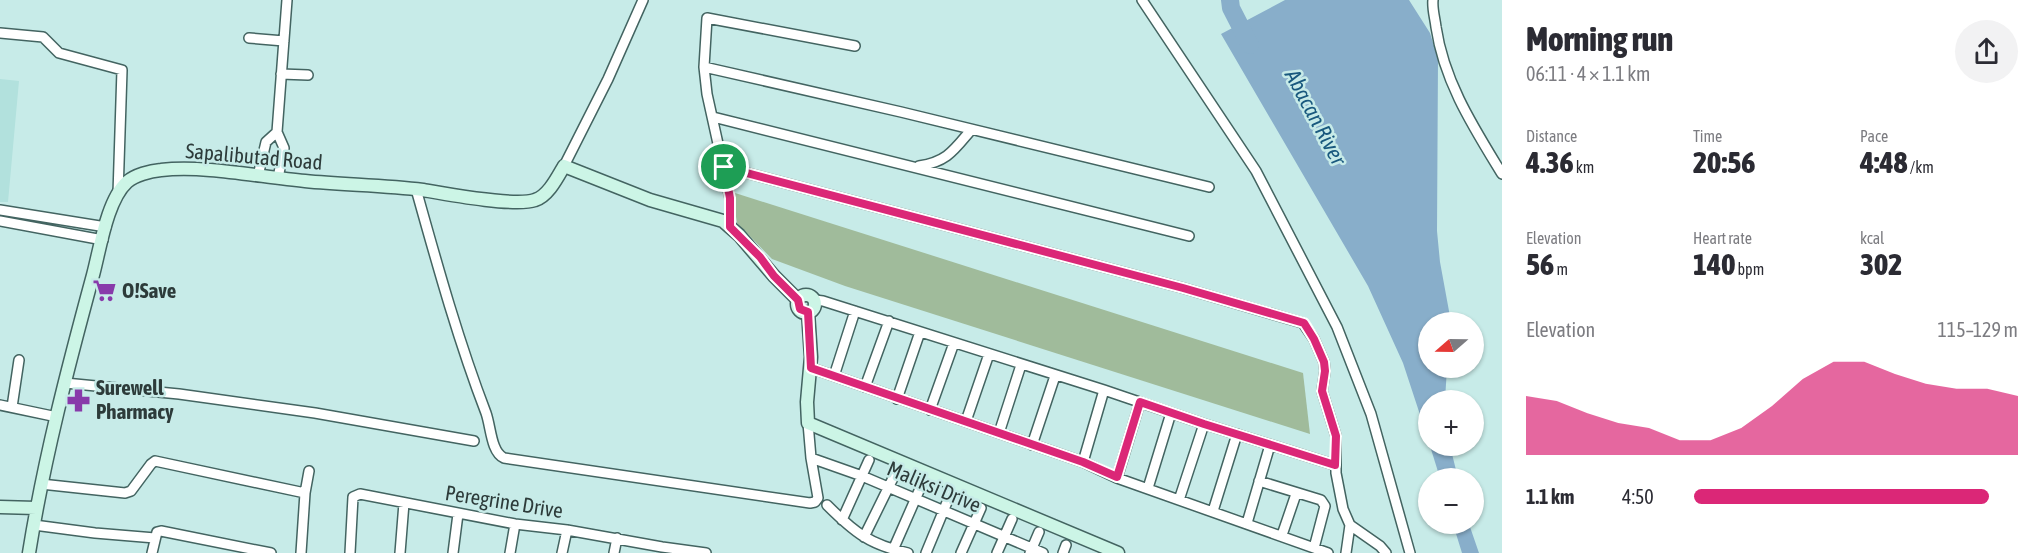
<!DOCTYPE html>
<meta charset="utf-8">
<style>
:root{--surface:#fff;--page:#f2f2f3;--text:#2b2b33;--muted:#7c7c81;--accent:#db2777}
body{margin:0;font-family:"Asap Condensed",sans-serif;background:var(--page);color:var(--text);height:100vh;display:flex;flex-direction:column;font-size:22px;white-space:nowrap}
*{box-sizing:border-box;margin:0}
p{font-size:20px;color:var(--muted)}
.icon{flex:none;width:33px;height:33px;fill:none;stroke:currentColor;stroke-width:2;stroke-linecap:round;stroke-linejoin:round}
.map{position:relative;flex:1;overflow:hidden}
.panel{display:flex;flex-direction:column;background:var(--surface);width:540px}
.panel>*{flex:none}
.needle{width:39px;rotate:250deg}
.buttons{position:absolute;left:1418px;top:312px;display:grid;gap:12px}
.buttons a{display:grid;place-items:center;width:66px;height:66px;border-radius:50%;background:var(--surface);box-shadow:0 2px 4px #0004;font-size:30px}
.pin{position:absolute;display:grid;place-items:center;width:51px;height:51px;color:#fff;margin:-26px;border:3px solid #fff;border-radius:50%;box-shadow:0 2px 6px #0007}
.round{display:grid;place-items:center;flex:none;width:63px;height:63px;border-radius:32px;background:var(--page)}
.headline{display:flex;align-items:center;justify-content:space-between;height:102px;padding:0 24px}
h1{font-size:33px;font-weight:800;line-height:45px}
.figures{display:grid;grid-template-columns:repeat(3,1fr);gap:9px;height:102px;padding:6px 24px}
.figures div{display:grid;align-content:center}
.figures b{font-size:30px;font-weight:800}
.figures small{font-size:16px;font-weight:400}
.figures p{font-size:16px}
.chart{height:168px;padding:12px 24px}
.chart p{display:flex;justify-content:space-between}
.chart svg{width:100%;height:108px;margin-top:6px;fill:var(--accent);opacity:.7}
ul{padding:0 24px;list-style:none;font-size:20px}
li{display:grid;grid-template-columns:96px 72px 1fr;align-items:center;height:45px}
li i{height:15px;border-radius:8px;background:var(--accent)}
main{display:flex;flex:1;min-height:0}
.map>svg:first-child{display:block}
</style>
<main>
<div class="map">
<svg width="1502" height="553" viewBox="0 0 1502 553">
<rect width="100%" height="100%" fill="#c7ebe8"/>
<path fill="#b2e1dd" d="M 0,79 L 19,81 L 8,202 L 0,202 Z"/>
<path fill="#a0bb9b" d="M 732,192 L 1303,373 L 1310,434 L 845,286 L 772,259 L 737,223 Z"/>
<path fill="#88aeca" d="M 1285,0 L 1409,0 L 1430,33 L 1438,59 L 1437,231 L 1440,262 L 1451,322 L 1428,322 L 1428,368 L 1447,368 L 1445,400 L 1428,400 L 1428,439 L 1403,363 L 1368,286 L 1221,34 Z
M 1430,446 L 1450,446 L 1458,478 L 1440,478 Z
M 1453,524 L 1469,524 L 1479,553 L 1462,553 Z"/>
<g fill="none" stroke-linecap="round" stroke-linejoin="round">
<path stroke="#88aeca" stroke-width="18" d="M 1230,0 L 1231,8 L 1250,45"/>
<defs>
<path id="street" d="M 1142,0 L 1256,171 L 1337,327 L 1371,414 L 1410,553
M 1433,0 C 1432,9 1435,18 1436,27 C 1444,82 1474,128 1502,174
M 0,33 L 43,37 L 59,53 L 122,70 L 118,194
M 249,38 L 284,41
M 704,67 L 901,112 L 1209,187
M 281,74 L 308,75
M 713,117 L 1189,236
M 564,166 L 608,79 L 643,0
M 919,166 C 947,162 954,150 971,130
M 724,167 L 1183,288 L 1303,323 L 1314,339 L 1324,362 L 1325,371 L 1322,391 L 1336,436 L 1336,473 L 1343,509 L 1350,525 L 1380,546 L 1386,553
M 258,176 L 266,142 L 277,132
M 278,178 L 284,148 L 277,132 L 287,0
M 416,189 C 437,264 458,340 486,413 C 491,427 491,452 504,458 L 810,503 L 815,502 L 818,498 L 811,458 L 808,423
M 0,210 L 106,227
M 0,221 L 103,240
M 730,227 L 730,198 L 707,94 L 704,67 L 707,18 L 855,46
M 815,300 L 823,301 L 1104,390 L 1204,424 L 1335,465
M 811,368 L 1083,462 L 1117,478 L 1328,553
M 834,376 L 855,311
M 65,383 L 179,394 L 315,413 L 474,441
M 865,387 L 889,321
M 897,399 L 920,332
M 0,405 L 57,417
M 12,407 L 19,360
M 930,410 L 954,343
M 966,421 L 989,354
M 999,433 L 1021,365
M 1032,445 L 1055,376
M 811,458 L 862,476 L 1043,553
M 1083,462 L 1104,390
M 1117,478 L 1140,402
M 1259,481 L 1321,500 L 1325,506 L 1314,548
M 41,484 L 125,493 L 131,491 L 151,464 L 155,461 L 305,493 L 301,553
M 1148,488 L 1171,413
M 305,493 L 309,471
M 1179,500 L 1204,424
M 827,505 C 854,532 870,545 908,553
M 1213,511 L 1237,434
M 842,520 L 869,460
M 1247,523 L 1270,445
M 34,525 L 95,533 L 155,538
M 1282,535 L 1296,494
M 864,537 L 896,472
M 893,550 L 922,484
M 152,553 L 157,532 L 161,531 L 271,553
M 350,553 L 353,497 L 360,494 L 515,524 L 567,530 L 662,547 L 706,553
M 400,553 L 404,503
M 453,553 L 458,514
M 510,553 L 515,524
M 562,553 L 567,530
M 614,553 L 617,538
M 926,553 L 950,495
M 961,553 L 981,508
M 997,553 L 1012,519
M 1030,553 L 1039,532
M 1063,553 L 1066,545
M 1346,553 L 1350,525"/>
<path id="secondary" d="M797 304a9 9 0 1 1 18 0a9 9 0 1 1-18 0Z
M 808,312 L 811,357 L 807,402 L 808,423 L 1118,553
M 0,507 L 36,508
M 29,553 C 44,459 68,367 93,275 C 100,249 107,200 127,182 C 135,175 150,171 161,170 C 205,165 260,177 305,181 C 344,185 384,185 423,190 C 446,194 515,207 535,200 C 548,196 557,178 564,166 L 650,200 L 723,221 L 739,235 L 774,276 L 798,300"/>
</defs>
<use href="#street" stroke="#436461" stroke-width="12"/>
<use href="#secondary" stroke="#436461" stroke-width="15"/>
<use href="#street" stroke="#fff" stroke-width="9"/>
<use href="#secondary" stroke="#ccf5e6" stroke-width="12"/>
</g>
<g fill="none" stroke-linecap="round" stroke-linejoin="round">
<defs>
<path id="route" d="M 724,167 L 1183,288 L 1304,323 L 1314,339 L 1324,362 L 1325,371 L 1322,391 L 1336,436 L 1335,465 L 1204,424 L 1140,402 L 1117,477 L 1083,462 L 811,368 L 808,312 L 800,309 L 798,300 L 774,276 L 760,257 L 730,227 L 730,198 Z"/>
</defs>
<use href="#route" stroke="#fff" stroke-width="12"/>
<use href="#route" stroke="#db2777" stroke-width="8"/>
</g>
<defs>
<symbol id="supermarket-bare" viewBox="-9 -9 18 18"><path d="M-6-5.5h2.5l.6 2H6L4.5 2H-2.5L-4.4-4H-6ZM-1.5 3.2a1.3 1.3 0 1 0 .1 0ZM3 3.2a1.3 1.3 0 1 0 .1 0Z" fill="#883aaa" stroke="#c7ebe8" stroke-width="2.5" paint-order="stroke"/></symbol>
<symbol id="pharmacy-bare" viewBox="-9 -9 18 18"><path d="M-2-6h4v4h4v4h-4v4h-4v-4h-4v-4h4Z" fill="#883aaa" stroke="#c7ebe8" stroke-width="2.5" paint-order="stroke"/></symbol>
</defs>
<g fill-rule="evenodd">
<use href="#supermarket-bare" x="88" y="274" width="33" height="33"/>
<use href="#pharmacy-bare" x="62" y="384" width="33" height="33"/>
</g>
<g text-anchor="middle" stroke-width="5" stroke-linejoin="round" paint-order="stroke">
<g font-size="21" fill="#2d3b3a" stroke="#c7ebe8">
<text transform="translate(254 157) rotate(5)" y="7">Sapalibutad Road</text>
<text transform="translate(934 487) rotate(23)" y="7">Maliksi Drive</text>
<text transform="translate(504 502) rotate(9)" y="7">Peregrine Drive</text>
</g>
<g font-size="21" font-weight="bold" fill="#2d3b3a" stroke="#c7ebe8" text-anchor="start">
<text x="122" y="298">O!Save</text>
<text x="96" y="395">Surewell<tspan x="96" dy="24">Pharmacy</tspan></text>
</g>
<g font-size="22" font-style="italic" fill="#19597e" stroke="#c7ebe8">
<text transform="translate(1316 117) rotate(62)" y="8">Abacan River</text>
</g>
</g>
</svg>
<div class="buttons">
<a><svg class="needle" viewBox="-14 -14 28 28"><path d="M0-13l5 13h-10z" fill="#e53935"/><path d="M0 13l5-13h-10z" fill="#7c7c81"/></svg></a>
<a>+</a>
<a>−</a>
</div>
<div class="pin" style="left:724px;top:167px;background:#1e9e55"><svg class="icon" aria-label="arrive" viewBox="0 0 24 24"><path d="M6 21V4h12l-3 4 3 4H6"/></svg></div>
</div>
<section class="panel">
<div class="headline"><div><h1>Morning run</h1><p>06:11 · 4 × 1.1 km</p></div><a class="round"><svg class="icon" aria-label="share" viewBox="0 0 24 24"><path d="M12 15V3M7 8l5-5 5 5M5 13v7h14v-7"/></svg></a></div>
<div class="figures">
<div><p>Distance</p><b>4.36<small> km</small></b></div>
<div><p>Time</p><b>20:56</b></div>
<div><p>Pace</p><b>4:48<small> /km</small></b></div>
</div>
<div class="figures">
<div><p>Elevation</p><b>56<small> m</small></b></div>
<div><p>Heart rate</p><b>140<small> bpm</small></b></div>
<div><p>kcal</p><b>302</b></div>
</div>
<div class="chart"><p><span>Elevation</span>115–129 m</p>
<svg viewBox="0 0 160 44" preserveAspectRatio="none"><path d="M0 44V20L10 22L20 27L30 31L40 33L50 38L60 38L70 33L80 24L90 13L100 6L110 6L120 11L130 15L140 17L150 17L160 20V44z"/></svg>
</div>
<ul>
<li><b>1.1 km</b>4:50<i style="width:91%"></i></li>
</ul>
</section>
</main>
